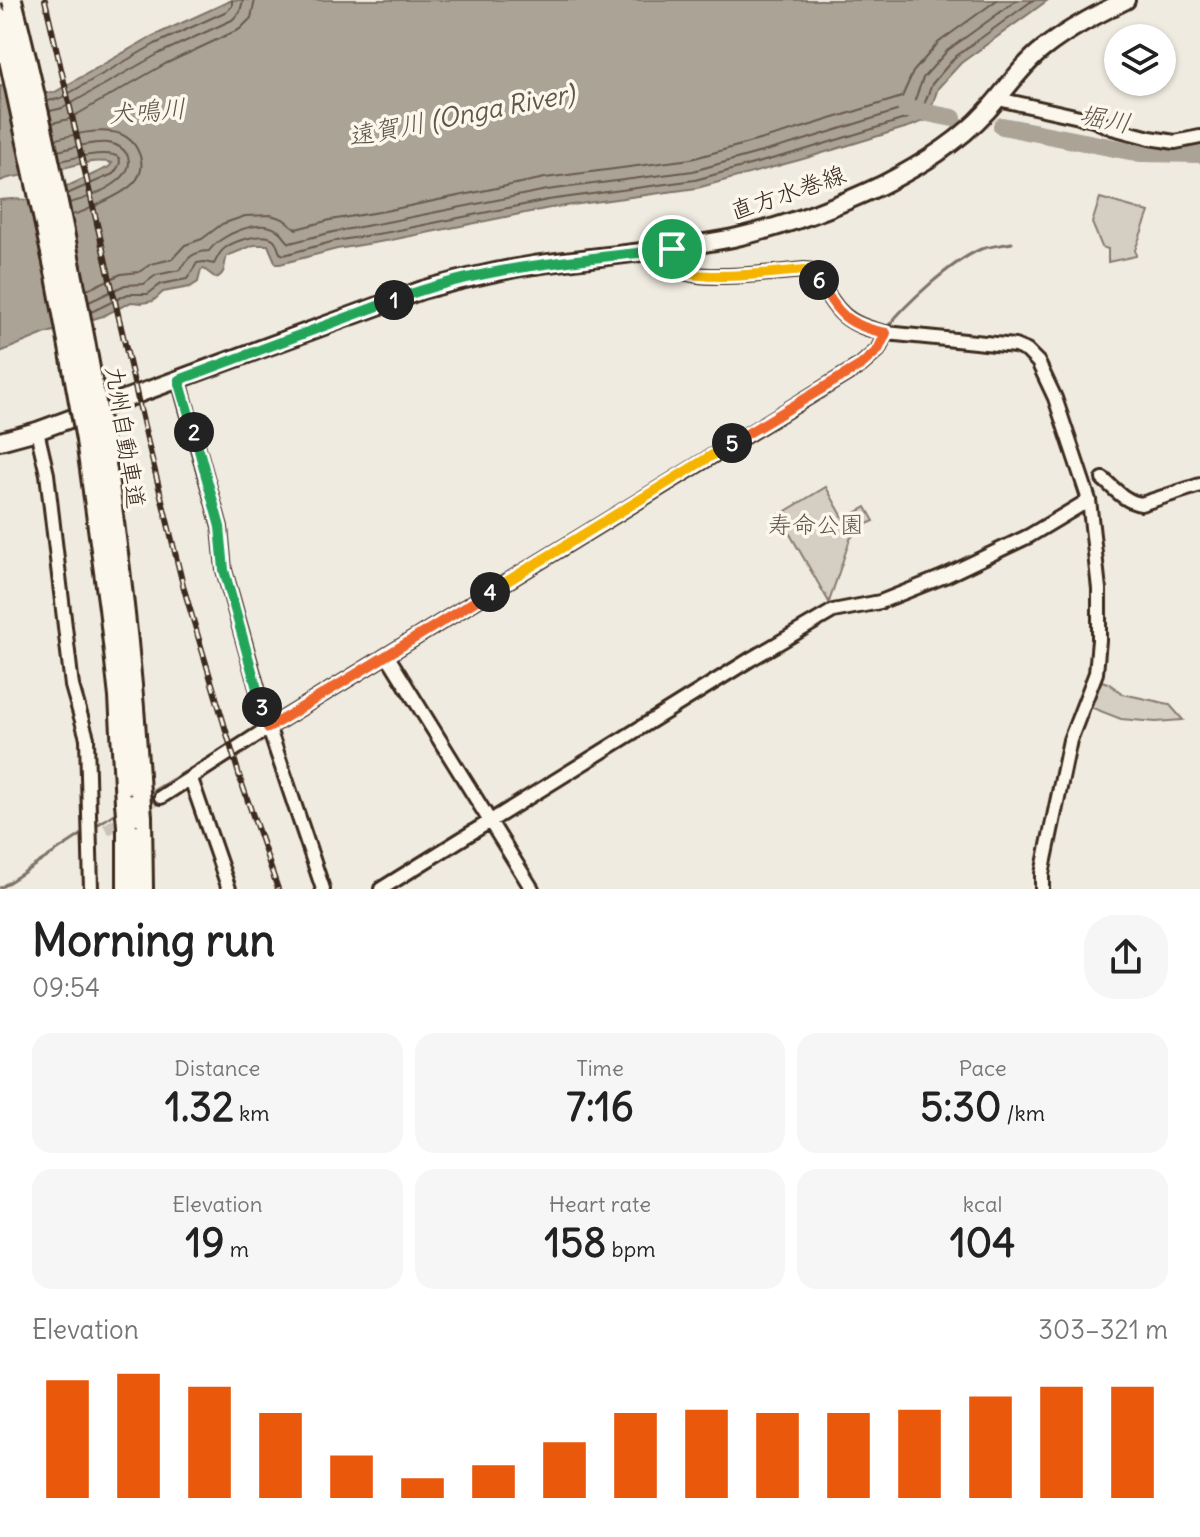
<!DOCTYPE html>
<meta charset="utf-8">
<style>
:root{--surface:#fff;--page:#f6f6f6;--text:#222;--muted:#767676;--accent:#ea580c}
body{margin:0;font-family:Delius,"Klee One",sans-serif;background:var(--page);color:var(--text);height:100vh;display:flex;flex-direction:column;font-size:30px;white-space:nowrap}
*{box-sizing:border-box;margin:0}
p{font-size:26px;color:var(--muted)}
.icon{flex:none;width:44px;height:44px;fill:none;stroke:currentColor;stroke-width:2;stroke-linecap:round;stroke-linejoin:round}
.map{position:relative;height:889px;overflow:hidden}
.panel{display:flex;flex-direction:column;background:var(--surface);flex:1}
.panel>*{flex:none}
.buttons{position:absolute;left:1104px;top:24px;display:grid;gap:16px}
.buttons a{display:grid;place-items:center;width:72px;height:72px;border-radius:50%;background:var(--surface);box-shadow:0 2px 6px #0004;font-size:40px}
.pin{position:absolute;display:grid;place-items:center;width:68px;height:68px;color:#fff;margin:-34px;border:4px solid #fff;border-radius:50%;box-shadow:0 2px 8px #0007}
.km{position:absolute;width:40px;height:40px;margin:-20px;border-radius:50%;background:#222;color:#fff;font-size:22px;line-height:40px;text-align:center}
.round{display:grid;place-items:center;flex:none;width:84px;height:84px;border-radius:32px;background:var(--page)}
.overview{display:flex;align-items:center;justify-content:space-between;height:136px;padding:0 32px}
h1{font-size:44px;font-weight:700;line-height:60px}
.metrics{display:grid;grid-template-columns:repeat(3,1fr);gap:12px;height:136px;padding:8px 32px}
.metrics div{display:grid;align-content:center;border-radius:20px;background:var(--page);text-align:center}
.metrics b{font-size:40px;font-weight:700}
.metrics small{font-size:22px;font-weight:400}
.metrics p{font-size:22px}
.chart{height:224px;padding:16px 32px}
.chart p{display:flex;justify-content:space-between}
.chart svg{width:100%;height:144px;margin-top:8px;stroke:var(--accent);stroke-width:6}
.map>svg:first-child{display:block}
</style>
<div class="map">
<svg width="1200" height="889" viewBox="0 0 1200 889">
<rect width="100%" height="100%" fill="#f0ebe0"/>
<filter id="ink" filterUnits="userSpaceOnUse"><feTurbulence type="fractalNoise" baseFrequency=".0125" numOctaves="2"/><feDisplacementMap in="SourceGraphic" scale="16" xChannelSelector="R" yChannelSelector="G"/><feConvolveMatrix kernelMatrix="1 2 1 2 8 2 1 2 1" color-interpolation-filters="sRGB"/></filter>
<g filter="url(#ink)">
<path fill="#d5cec3" stroke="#887c70" stroke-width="2" d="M 1100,198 L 1149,212 L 1135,250 L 1136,256 L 1108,262 L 1108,249 L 1102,247 L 1092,223 Z
M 826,487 L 844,519 L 866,507 L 874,521 L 860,527 L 850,539 L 829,602 L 779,515 Z
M 1098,680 L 1108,683 L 1123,694 L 1169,704 L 1183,720 L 1156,722 L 1121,719 L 1090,707 Z"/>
<path fill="#aca397" stroke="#7f7367" stroke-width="2" d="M 232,0 L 1048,0 L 961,63 L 938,88 L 927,120 L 911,126 L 803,159 L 697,188 L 550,208 L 391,240 L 337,249 L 280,264 L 276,264 L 268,245 L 254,245 L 227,256 C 223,266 227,273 216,278 L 204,269 L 201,270 L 198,282 L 190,287 L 163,292 L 153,301 L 142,303 L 131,302 L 103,316 L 44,334 L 0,352 L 0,200 L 12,199 L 28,200 L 40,193 L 70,185 L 109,167 L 112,163 C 89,157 60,171 37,174 C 24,176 12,175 0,181 L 0,86 L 39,94 L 55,92 L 151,37 Z"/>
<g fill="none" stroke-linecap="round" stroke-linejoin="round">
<path stroke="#685a4e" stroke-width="2" d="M 47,101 L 59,99 L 155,44 L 227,11 L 232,6 L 232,0
M 50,111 L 63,108 L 160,53 L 232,20 L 240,12 L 243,0
M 52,123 L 69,119 L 165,64 L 240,29 L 251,18 L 255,0
M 56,139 C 73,135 94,129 112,132 C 122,133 132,139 137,149 C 153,179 123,193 101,203 C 91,208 82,213 72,215
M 58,151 C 74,147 92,142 108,143 C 117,144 125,149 128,157 C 136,181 87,199 69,203
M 61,161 C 71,158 142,141 113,174 L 67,194
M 87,290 L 121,274 L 139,272 L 151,264 L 172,259 L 185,245 L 202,239 L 222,224 L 245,216 L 271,215 L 283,219 L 296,229 L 330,220 L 385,211 L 545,178 L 691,159 L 795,130 L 902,97 L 913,72 L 939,42 L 997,0
M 89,302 L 125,285 L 144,284 L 156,275 L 180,270 C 188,257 193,252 209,251 C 220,235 258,218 277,230 C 283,233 285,240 290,243 L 333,232 L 387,222 L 547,190 L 693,171 L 798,142 L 906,108 L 913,105 L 923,78 L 948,50 L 1017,0
M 91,312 L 128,294 L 148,294 L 161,284 L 187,279 L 197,263 L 204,262 L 214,264 C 217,259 219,252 225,248 C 234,241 266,230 275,241 C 277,244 278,249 280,253 L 284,255 L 335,241 L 389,232 L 548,200 L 695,180 L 801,151 L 908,118 L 921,113 L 932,84 L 955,57 L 1033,0"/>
<path stroke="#7f7367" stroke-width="3" d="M 885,330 C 905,304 951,262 981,249 C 991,246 1002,245 1012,243
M 660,481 L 862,357
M 148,794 L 238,740
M 94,827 L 117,812
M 0,888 L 84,833"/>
<path stroke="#aca397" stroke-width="18" d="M 907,109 L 953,118
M 1002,126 L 1140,153 L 1200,154"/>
<path stroke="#ccc4b9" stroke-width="12" stroke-dasharray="12 6" stroke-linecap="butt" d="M 106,830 L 161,797"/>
<defs>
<path id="tertiary" d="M 998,99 L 1093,120 L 1112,128 L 1150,138 L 1175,142 L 1200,137
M 672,249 C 675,257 676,265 684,271 C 700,282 781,272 804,270 L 814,271 C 835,308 841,324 886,333 L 1015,346 L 1027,351 L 1038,362 L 1055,398 L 1089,500 L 1099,589 L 1099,640 L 1096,673 L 1070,740 L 1042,874 L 1042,889
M 179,380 L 220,527 L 224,570 L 266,720 L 323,889
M 37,431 L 47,474 L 72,686 L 87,738 L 91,889
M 1103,479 C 1115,489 1125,502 1141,504 L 1200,485
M 387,655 L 532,889
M 191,779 L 229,889
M 161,797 L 268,728 L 861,365 L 878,350 L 886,333
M 381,889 L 751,659 L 833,611 L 880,602 L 945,576 L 1029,536 L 1089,500"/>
<path id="primary" d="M 0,441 L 37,431 L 422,290 C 459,280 496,271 534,265 C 601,256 667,251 733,238 C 784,227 835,207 882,185 C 919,166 958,143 986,112 C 1005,92 1020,67 1043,49 C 1068,29 1098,14 1126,0"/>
<path id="motorway" d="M 102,437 C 120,555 133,673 140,792
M 86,440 L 109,608 L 119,697 L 125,802
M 142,817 L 143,889
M 127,826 L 127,889"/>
</defs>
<use href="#tertiary" stroke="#3b2a1e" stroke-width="18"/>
<use href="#primary" stroke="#3b2a1e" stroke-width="22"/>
<use href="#motorway" stroke="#3b2a1e" stroke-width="24"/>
<use href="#tertiary" stroke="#fbf7ec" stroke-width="12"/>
<use href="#primary" stroke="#fbf7ec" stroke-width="16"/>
<use href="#motorway" stroke="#fbf7ec" stroke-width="18"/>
<defs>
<path id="rail" d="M 45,0 L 148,443 L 184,589 L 240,778 L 278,889"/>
</defs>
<use href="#rail" stroke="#3b2a1e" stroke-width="6"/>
<use href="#rail" stroke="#fbf7ec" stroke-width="3" stroke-dasharray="9" stroke-linecap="butt"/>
<defs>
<path id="motorway-bridge" d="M 12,0 C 48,144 77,290 102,437
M 0,18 L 56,276 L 86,440
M 140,792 L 142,817
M 125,802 L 127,826"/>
</defs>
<use href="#motorway-bridge" stroke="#3b2a1e" stroke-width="24" stroke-linecap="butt"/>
<use href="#motorway-bridge" stroke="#fbf7ec" stroke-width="18"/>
</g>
</g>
<g fill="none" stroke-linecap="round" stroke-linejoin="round" filter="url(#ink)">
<defs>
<path id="split-1" d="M 394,300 C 483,266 579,260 672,249"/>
<path id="split-2" d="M 194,432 L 179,380 L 394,300"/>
<path id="split-3" d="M 194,432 L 220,527 L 224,570 L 262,707"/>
<path id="split-4" d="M 262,707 L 268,728 L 490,592"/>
<path id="split-5" d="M 490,592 L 732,443"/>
<path id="split-6" d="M 732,443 L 861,365 L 878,350 L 886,333 C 846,325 838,314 819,280"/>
<path id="split-7" d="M 672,249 C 675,257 676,266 684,271 C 700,282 781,272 804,270 L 814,271 L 819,280"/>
</defs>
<use href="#split-1" stroke="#fff" stroke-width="16"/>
<use href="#split-2" stroke="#fff" stroke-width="16"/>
<use href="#split-3" stroke="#fff" stroke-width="16"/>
<use href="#split-4" stroke="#fff" stroke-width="16"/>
<use href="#split-5" stroke="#fff" stroke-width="16"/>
<use href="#split-6" stroke="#fff" stroke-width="16"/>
<use href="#split-7" stroke="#fff" stroke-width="16"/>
<use href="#split-1" stroke="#22a559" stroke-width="10"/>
<use href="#split-2" stroke="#22a559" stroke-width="10"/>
<use href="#split-3" stroke="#22a559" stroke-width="10"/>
<use href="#split-4" stroke="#f0652b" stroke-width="10"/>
<use href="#split-5" stroke="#f5b400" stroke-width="10"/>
<use href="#split-6" stroke="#f0652b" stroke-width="10"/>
<use href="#split-7" stroke="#f5b400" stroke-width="10"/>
</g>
<g text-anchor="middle" stroke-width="7" stroke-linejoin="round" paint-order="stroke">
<g font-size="24" fill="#3b2a1e" stroke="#fbf7ec">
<text transform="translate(788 193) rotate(-19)" y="8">直方水巻線</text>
<text transform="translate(125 437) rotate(81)" y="8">九州自動車道</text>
</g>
<g font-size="24" fill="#625347" stroke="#fbf7ec">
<text x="816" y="533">寿命公園</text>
</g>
<g font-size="26" font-style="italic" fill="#635448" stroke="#fbf7ec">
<text transform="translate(147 111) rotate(-4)" y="9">犬鳴川</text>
<text transform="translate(461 115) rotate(-11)" y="9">遠賀川 (Onga River)</text>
<text transform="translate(1105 119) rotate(11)" y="9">堀川</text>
</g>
</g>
</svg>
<div class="buttons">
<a><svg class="icon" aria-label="layers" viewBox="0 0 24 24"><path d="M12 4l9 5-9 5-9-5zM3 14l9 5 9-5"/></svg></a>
</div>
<div class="pin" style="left:672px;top:249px;background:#1e9e55"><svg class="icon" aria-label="arrive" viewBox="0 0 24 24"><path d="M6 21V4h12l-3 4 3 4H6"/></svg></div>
<b class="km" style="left:394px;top:300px">1</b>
<b class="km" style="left:194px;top:432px">2</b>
<b class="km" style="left:262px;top:707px">3</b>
<b class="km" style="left:490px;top:592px">4</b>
<b class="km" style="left:732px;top:443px">5</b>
<b class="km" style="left:819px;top:280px">6</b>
</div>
<section class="panel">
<div class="overview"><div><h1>Morning run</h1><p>09:54</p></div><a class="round"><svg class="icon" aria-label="share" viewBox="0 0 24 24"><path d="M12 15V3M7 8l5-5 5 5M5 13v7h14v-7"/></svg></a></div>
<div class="metrics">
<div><p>Distance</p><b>1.32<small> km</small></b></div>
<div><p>Time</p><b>7:16</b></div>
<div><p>Pace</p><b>5:30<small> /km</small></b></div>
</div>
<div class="metrics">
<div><p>Elevation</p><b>19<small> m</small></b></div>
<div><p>Heart rate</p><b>158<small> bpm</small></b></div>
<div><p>kcal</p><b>104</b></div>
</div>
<div class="chart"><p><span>Elevation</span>303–321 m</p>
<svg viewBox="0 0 160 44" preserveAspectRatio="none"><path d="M5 44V8M15 44V6M25 44V10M35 44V18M45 44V31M55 44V38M65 44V34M75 44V27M85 44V18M95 44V17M105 44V18M115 44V18M125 44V17M135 44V13M145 44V10M155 44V10"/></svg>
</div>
</section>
